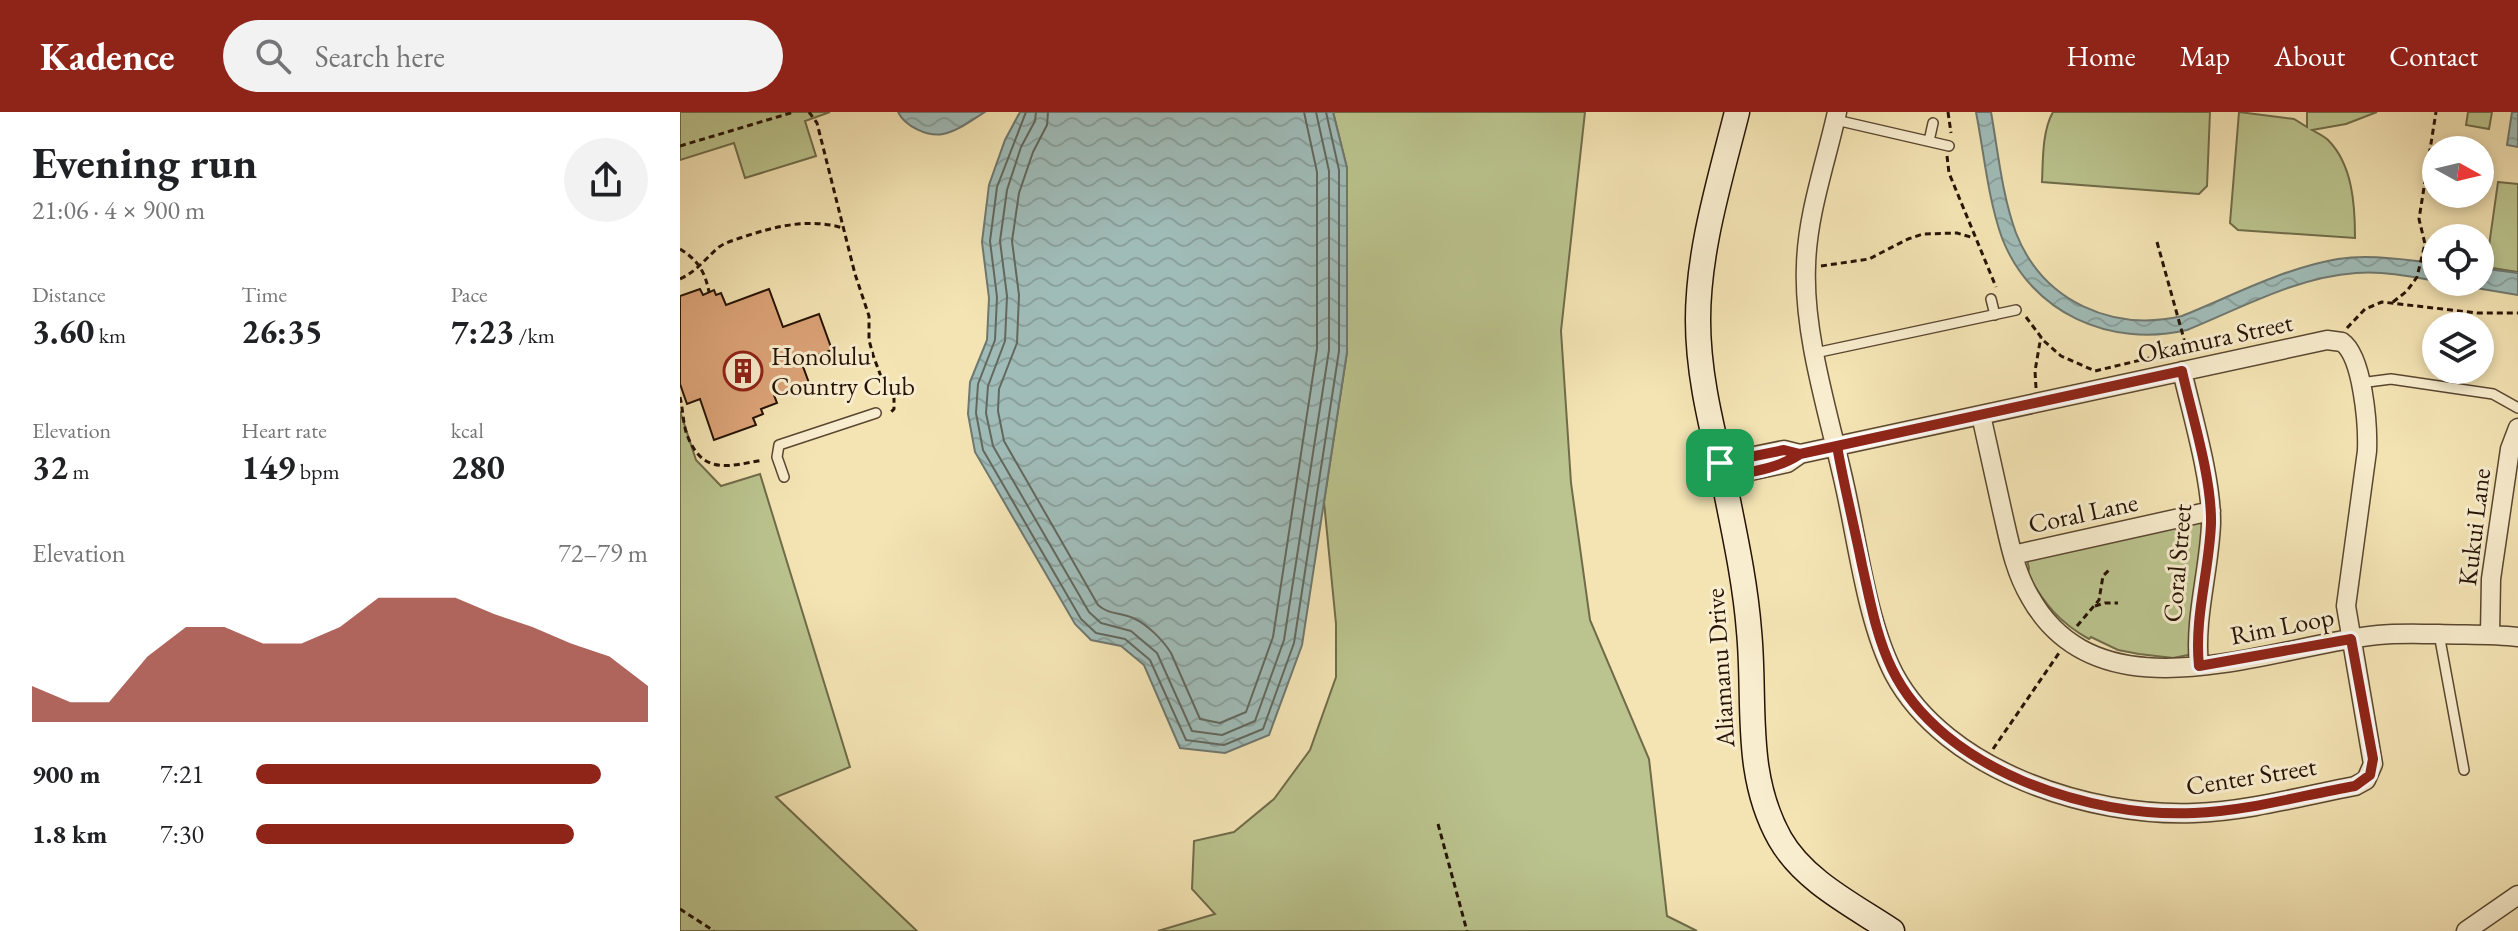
<!DOCTYPE html>
<meta charset="utf-8">
<style>
:root{--surface:#fff;--page:#f2f2f2;--text:#202124;--muted:#757577;--accent:#8f2418}
body{margin:0;font-family:"EB Garamond",serif;background:var(--page);color:var(--text);height:100vh;display:flex;flex-direction:column;font-size:30px;white-space:nowrap}
*{box-sizing:border-box;margin:0}
p{font-size:26px;color:var(--muted)}
.icon{flex:none;width:44px;height:44px;fill:none;stroke:currentColor;stroke-width:2;stroke-linecap:round;stroke-linejoin:round}
.map{position:relative;flex:1;overflow:hidden}
.side{display:flex;flex-direction:column;background:var(--surface);width:680px}
.side>*{flex:none}
.needle{width:52px;rotate:98deg}
.controls{position:absolute;left:1742px;top:24px;display:grid;gap:16px}
.controls a{display:grid;place-items:center;width:72px;height:72px;border-radius:50%;background:var(--surface);box-shadow:0 4px 12px #0003;font-size:40px}
.pin{position:absolute;display:grid;place-items:center;width:68px;height:68px;color:#fff;margin:-34px;border-radius:16px;box-shadow:0 4px 12px #0006}
.round{display:grid;place-items:center;flex:none;width:84px;height:84px;border-radius:42px;background:var(--page)}
.head{display:flex;align-items:center;justify-content:space-between;height:136px;padding:0 32px}
h1{font-size:44px;font-weight:700;line-height:60px}
.stats{display:grid;grid-template-columns:repeat(3,1fr);gap:12px;height:136px;padding:8px 32px}
.stats div{display:grid;align-content:center}
.stats b{font-size:34px;font-weight:700}
.stats small{font-size:22px;font-weight:400}
.stats p{font-size:22px}
.chart{height:224px;padding:16px 32px}
.chart p{display:flex;justify-content:space-between}
.chart svg{width:100%;height:144px;margin-top:8px;fill:var(--accent);opacity:.7}
ul{padding:0 32px;list-style:none;font-size:26px}
li{display:grid;grid-template-columns:128px 96px 1fr;align-items:center;height:60px}
li i{height:20px;border-radius:10px;background:var(--accent)}
header{display:flex;align-items:center;gap:48px;box-sizing:border-box;height:112px;padding:0 40px;background:var(--accent);color:#fff}
header strong{font-size:38px}
nav{display:flex;gap:44px;margin-inline-start:auto;font-size:28px}
.search{width:560px;height:72px;background:var(--page);display:flex;align-items:center;gap:20px;box-sizing:border-box;padding:0 28px;border-radius:44px;color:var(--muted);font-size:30px}
main{display:flex;flex:1;min-height:0}
.map>svg:first-child{display:block}
</style>
<header>
<strong>Kadence</strong>
<div class="search"><svg class="icon" aria-label="search" viewBox="0 0 24 24"><circle cx="10" cy="10" r="6"/><path d="M15 15l6 6"/></svg>Search here</div>
<nav><a>Home</a><a>Map</a><a>About</a><a>Contact</a></nav>
</header>
<main>
<section class="side">
<div class="head"><div><h1>Evening run</h1><p>21:06 · 4 × 900 m</p></div><a class="round"><svg class="icon" aria-label="share" viewBox="0 0 24 24"><path d="M12 15V3M7 8l5-5 5 5M5 13v7h14v-7"/></svg></a></div>
<div class="stats">
<div><p>Distance</p><b>3.60<small> km</small></b></div>
<div><p>Time</p><b>26:35</b></div>
<div><p>Pace</p><b>7:23<small> /km</small></b></div>
</div>
<div class="stats">
<div><p>Elevation</p><b>32<small> m</small></b></div>
<div><p>Heart rate</p><b>149<small> bpm</small></b></div>
<div><p>kcal</p><b>280</b></div>
</div>
<div class="chart"><p><span>Elevation</span>72–79 m</p>
<svg viewBox="0 0 160 44" preserveAspectRatio="none"><path d="M0 44V33L10 38L20 38L30 24L40 15L50 15L60 20L70 20L80 15L90 6L100 6L110 6L120 11L130 15L140 20L150 24L160 33V44z"/></svg>
</div>
<ul>
<li><b>900 m</b>7:21<i style="width:88%"></i></li>
<li><b>1.8 km</b>7:30<i style="width:81%"></i></li>
</ul>
</section>
<div class="map">
<svg width="1838" height="819" viewBox="0 0 1838 819">
<defs>
<pattern id="water-waves" width="16" height="10" patternUnits="userSpaceOnUse" patternTransform="scale(2)"><rect width="16" height="10" fill="#a0bcb8"/><path d="M0 5q4-4 8 0t8 0" fill="none" stroke="#8aa19d"/></pattern>
</defs>
<rect width="100%" height="100%" fill="#f4e4b4"/>
<filter id="stains"><feTurbulence type="fractalNoise" baseFrequency=".0025" numOctaves="4"/><feColorMatrix values="0 0 0 0 .2 0 0 0 0 .09 0 0 0 0 .02 0 0 0 .5 -.17"/></filter>
<radialGradient id="worn" r=".72"><stop offset=".6" stop-color="#630" stop-opacity="0"/><stop offset="1" stop-color="#630" stop-opacity=".3"/></radialGradient>
<path fill="#bbc48e" stroke="#706c4a" stroke-width="2" d="M 0,0 L 150,0 L 125,9 L 136,44 L 65,66 L 54,31 L 0,48 Z
M 653,0 L 905,0 L 881,219 L 891,371 L 910,508 L 969,647 L 987,804 L 1017,819 L 478,819 L 535,802 L 512,777 L 514,729 L 554,720 L 594,687 L 630,638 L 656,565 L 656,512 L 644,390 L 667,240 L 667,56 Z
M 1373,0 L 1530,0 L 1527,74 L 1519,82 L 1362,70 C 1363,49 1362,19 1373,0 Z
M 1559,0 L 1614,7 L 1627,15 L 1627,0 L 1697,0 L 1666,12 L 1632,18 C 1637,21 1644,24 1648,28 C 1673,53 1675,94 1675,126 L 1558,118 L 1550,111 Z
M 1788,0 L 1812,0 L 1809,17 L 1786,13 Z
M 1818,70 L 1838,72 L 1838,160 L 1806,155 Z
M 0,299 L 16,348 L 41,374 L 80,362 L 170,655 L 96,685 L 237,819 L 0,819 Z
M 1531,399 L 1518,541 L 1493,546 L 1459,542 L 1438,538 L 1411,525 L 1409,527 C 1380,511 1363,491 1348,462 L 1349,456 L 1345,440 Z"/>
<path fill="url(#water-waves)" stroke="#6f7870" stroke-width="2" d="M 218,0 L 305,0 C 292,8 278,19 263,22 C 247,25 225,14 218,0 Z
M 340,0 L 653,0 L 667,56 L 667,240 L 622,533 L 589,623 L 545,641 L 500,636 L 464,553 L 441,534 L 411,528 L 395,512 L 295,340 L 288,302 L 290,270 L 307,228 L 309,186 L 302,130 L 309,73 L 325,28 Z
M 1296,0 L 1311,0 C 1318,39 1322,83 1336,121 C 1363,190 1433,220 1502,204 C 1552,184 1604,156 1658,147 C 1691,142 1723,148 1756,151 L 1756,169 C 1729,164 1704,159 1676,161 C 1617,165 1561,196 1507,218 C 1430,236 1351,201 1322,126 C 1308,87 1304,41 1296,0 Z
M 1832,0 L 1838,0 L 1838,35 L 1827,33 Z
M 1800,156 L 1838,161 L 1838,183 L 1760,170 L 1800,170 Z"/>
<g fill="none" stroke-linecap="round" stroke-linejoin="round">
<path stroke="#63685e" stroke-width="2" d="M 346,0 L 317,75 L 310,129 L 317,185 L 315,228 L 298,272 L 296,301 L 303,338 L 401,507 L 416,521 L 445,527 L 470,548 L 506,628 L 544,633 L 583,617 L 614,531 L 659,239 L 659,58 L 646,0
M 356,0 L 355,9 L 341,35 L 327,78 L 320,129 L 327,184 L 325,229 L 308,274 L 306,301 L 313,334 L 409,500 L 421,511 L 451,519 L 477,541 L 512,619 L 542,623 L 575,609 L 604,528 L 649,238 L 649,59 L 636,0
M 368,0 L 367,13 L 353,40 L 339,81 L 332,129 L 339,183 L 337,231 L 319,277 L 318,299 L 324,329 L 418,493 C 429,503 440,500 453,506 C 467,512 483,528 491,541 L 520,607 L 540,611 L 566,600 L 593,525 L 637,237 L 637,60 L 624,0"/>
</g>
<path fill="#dca478" stroke="#261305" stroke-width="2" d="M 20,177 L 23,183 L 34,178 L 36,183 L 41,181 L 46,193 L 89,177 L 103,215 L 139,202 L 152,238 L 121,249 L 129,271 L 94,283 L 97,291 L 81,297 L 83,302 L 73,306 L 76,313 L 34,328 L 20,287 L 7,292 L 0,272 L 0,184 Z"/>
<g fill="none" stroke-linecap="round" stroke-linejoin="round">
<defs>
<path id="lane" d="M 1156,8 L 1269,34
M 1249,29 L 1253,11
M 1311,187 L 1315,203
M 1135,241 L 1336,198
M 1680,271 L 1711,267 L 1813,282 L 1838,296
M 104,365 L 97,345 L 99,333 L 196,301
M 1759,522 L 1784,658"/>
<path id="street" d="M 1502,259 C 1512,302 1532,369 1531,412 C 1529,460 1514,506 1519,554
M 1301,303 C 1308,335 1315,366 1322,398 C 1329,428 1334,458 1350,485 C 1420,610 1590,534 1698,523 C 1718,521 1739,522 1759,522 C 1785,523 1812,522 1838,525
M 1040,351 L 1104,338 L 1120,342 L 1157,334 L 1647,228 L 1662,230 C 1683,245 1688,313 1687,339 L 1666,494 L 1693,652 L 1686,668 L 1675,674 C 1623,684 1568,699 1514,701 C 1410,705 1266,659 1214,562 C 1187,510 1178,433 1165,375 C 1150,306 1123,224 1126,154 C 1127,103 1146,50 1157,0
M 1043,365 L 1107,351 L 1120,342
M 1333,443 L 1531,399
M 1810,523 L 1811,467 L 1830,337 L 1838,316
M 1786,819 L 1838,783"/>
<path id="secondary" d="M 1057,0 C 1040,68 1018,138 1018,208 C 1018,262 1031,312 1043,364 C 1053,415 1065,467 1069,519 C 1076,591 1063,661 1100,727 C 1124,769 1173,793 1212,819"/>
</defs>
<use href="#lane" stroke="#5a4731" stroke-width="12"/>
<use href="#street" stroke="#5a4731" stroke-width="21"/>
<use href="#secondary" stroke="#261305" stroke-width="27"/>
<path stroke="#261305" stroke-width="3" stroke-dasharray="6 4" stroke-linecap="butt" d="M 129,0 L 137,11 L 175,162 L 189,204 L 189,228 L 193,243 L 200,262 L 214,285 L 214,297 L 209,302
M 1268,0 L 1271,21
M 0,34 L 114,0
M 1267,44 L 1269,61 L 1316,175
M 1477,130 L 1507,238
M 0,137 C 18,148 25,160 29,180
M 1141,154 L 1189,147 L 1228,127 L 1243,122 L 1277,121 L 1294,126
M 0,167 C 17,159 25,147 39,135 C 46,130 55,128 63,125 C 96,114 129,106 163,116
M 1713,190 L 1727,179 L 1737,165 L 1745,132 L 1739,107 L 1756,0
M 1346,205 L 1364,229 L 1381,244 L 1415,259 L 1507,237
M 1667,216 L 1685,197 L 1702,190 L 1797,201 L 1838,201
M 1356,276 L 1355,259 L 1361,224
M 0,285 C 3,297 3,312 7,323 C 23,364 49,354 83,348
M 1415,494 L 1425,491 L 1438,491
M 1397,514 L 1419,488 L 1423,464 L 1430,457
M 1313,637 L 1379,541
M 758,712 L 787,819
M 0,797 L 34,819"/>
<use href="#lane" stroke="#f8edce" stroke-width="9"/>
<use href="#street" stroke="#f8edce" stroke-width="18"/>
<use href="#secondary" stroke="#f8edce" stroke-width="24"/>
</g>
<g fill="none" stroke-linecap="round" stroke-linejoin="round">
<defs>
<path id="route" d="M 1040,351 L 1104,338 L 1120,342 L 1157,334 C 1164,374 1174,413 1182,453 C 1190,488 1196,524 1212,557 C 1261,658 1410,706 1514,701 C 1568,699 1623,683 1675,674 L 1690,663 L 1693,647 L 1671,527 L 1519,554 C 1514,506 1529,460 1531,412 C 1532,366 1512,304 1502,259 L 1120,342 C 1098,357 1069,360 1043,365 L 1040,351"/>
</defs>
<use href="#route" stroke="#fff" stroke-width="16"/>
<use href="#route" stroke="#8f2418" stroke-width="10"/>
</g>
<defs>
<symbol id="building-ring" viewBox="-11 -11 22 22"><circle r="9.5" fill="#f8edce" stroke="#8f2418" stroke-width="1.5"/><path d="M-4-6H4V6H1V3H-1V6H-4ZM-2.5-4.3h1.7v1.8h-1.7ZM.8-4.3h1.7v1.8H.8ZM-2.5-1h1.7V.8h-1.7ZM.8-1h1.7V.8H.8Z" fill="#8f2418"/></symbol>
</defs>
<g fill-rule="evenodd">
<use href="#building-ring" x="41" y="237" width="44" height="44"/>
</g>
<g text-anchor="middle" stroke-width="6" stroke-linejoin="round" paint-order="stroke">
<g font-size="26" fill="#261305" stroke="#f8edce">
<text transform="translate(1535 226) rotate(-12)" y="9">Okamura Street</text>
<text transform="translate(1403 401) rotate(-12)" y="9">Coral Lane</text>
<text transform="translate(1794 415) rotate(-83)" y="9">Kukui Lane</text>
<text transform="translate(1497 451) rotate(-85)" y="9">Coral Street</text>
<text transform="translate(1602 514) rotate(-11)" y="9">Rim Loop</text>
<text transform="translate(1040 556) rotate(-94)" y="9">Aliamanu Drive</text>
<text transform="translate(1571 664) rotate(-9)" y="9">Center Street</text>
</g>
<g font-size="26" fill="#261305" stroke="#f8edce" text-anchor="start">
<text x="91" y="253">Honolulu<tspan x="91" dy="30">Country Club</tspan></text>
</g>
</g>
<rect width="100%" height="100%" filter="url(#stains)"/>
<rect width="100%" height="100%" fill="url(#worn)"/>
</svg>
<div class="controls">
<a><svg class="needle" viewBox="-14 -14 28 28"><path d="M0-13l5 13h-10z" fill="#e53935"/><path d="M0 13l5-13h-10z" fill="#757577"/></svg></a>
<a><svg class="icon" aria-label="locate" viewBox="0 0 24 24"><circle cx="12" cy="12" r="6"/><path d="M12 2v4M12 18v4M2 12h4M18 12h4"/></svg></a>
<a><svg class="icon" aria-label="layers" viewBox="0 0 24 24"><path d="M12 4l9 5-9 5-9-5zM3 14l9 5 9-5"/></svg></a>
</div>
<div class="pin" style="left:1040px;top:351px;background:#1e9e55"><svg class="icon" aria-label="arrive" viewBox="0 0 24 24"><path d="M6 21V4h12l-3 4 3 4H6"/></svg></div>
</div>
</main>
